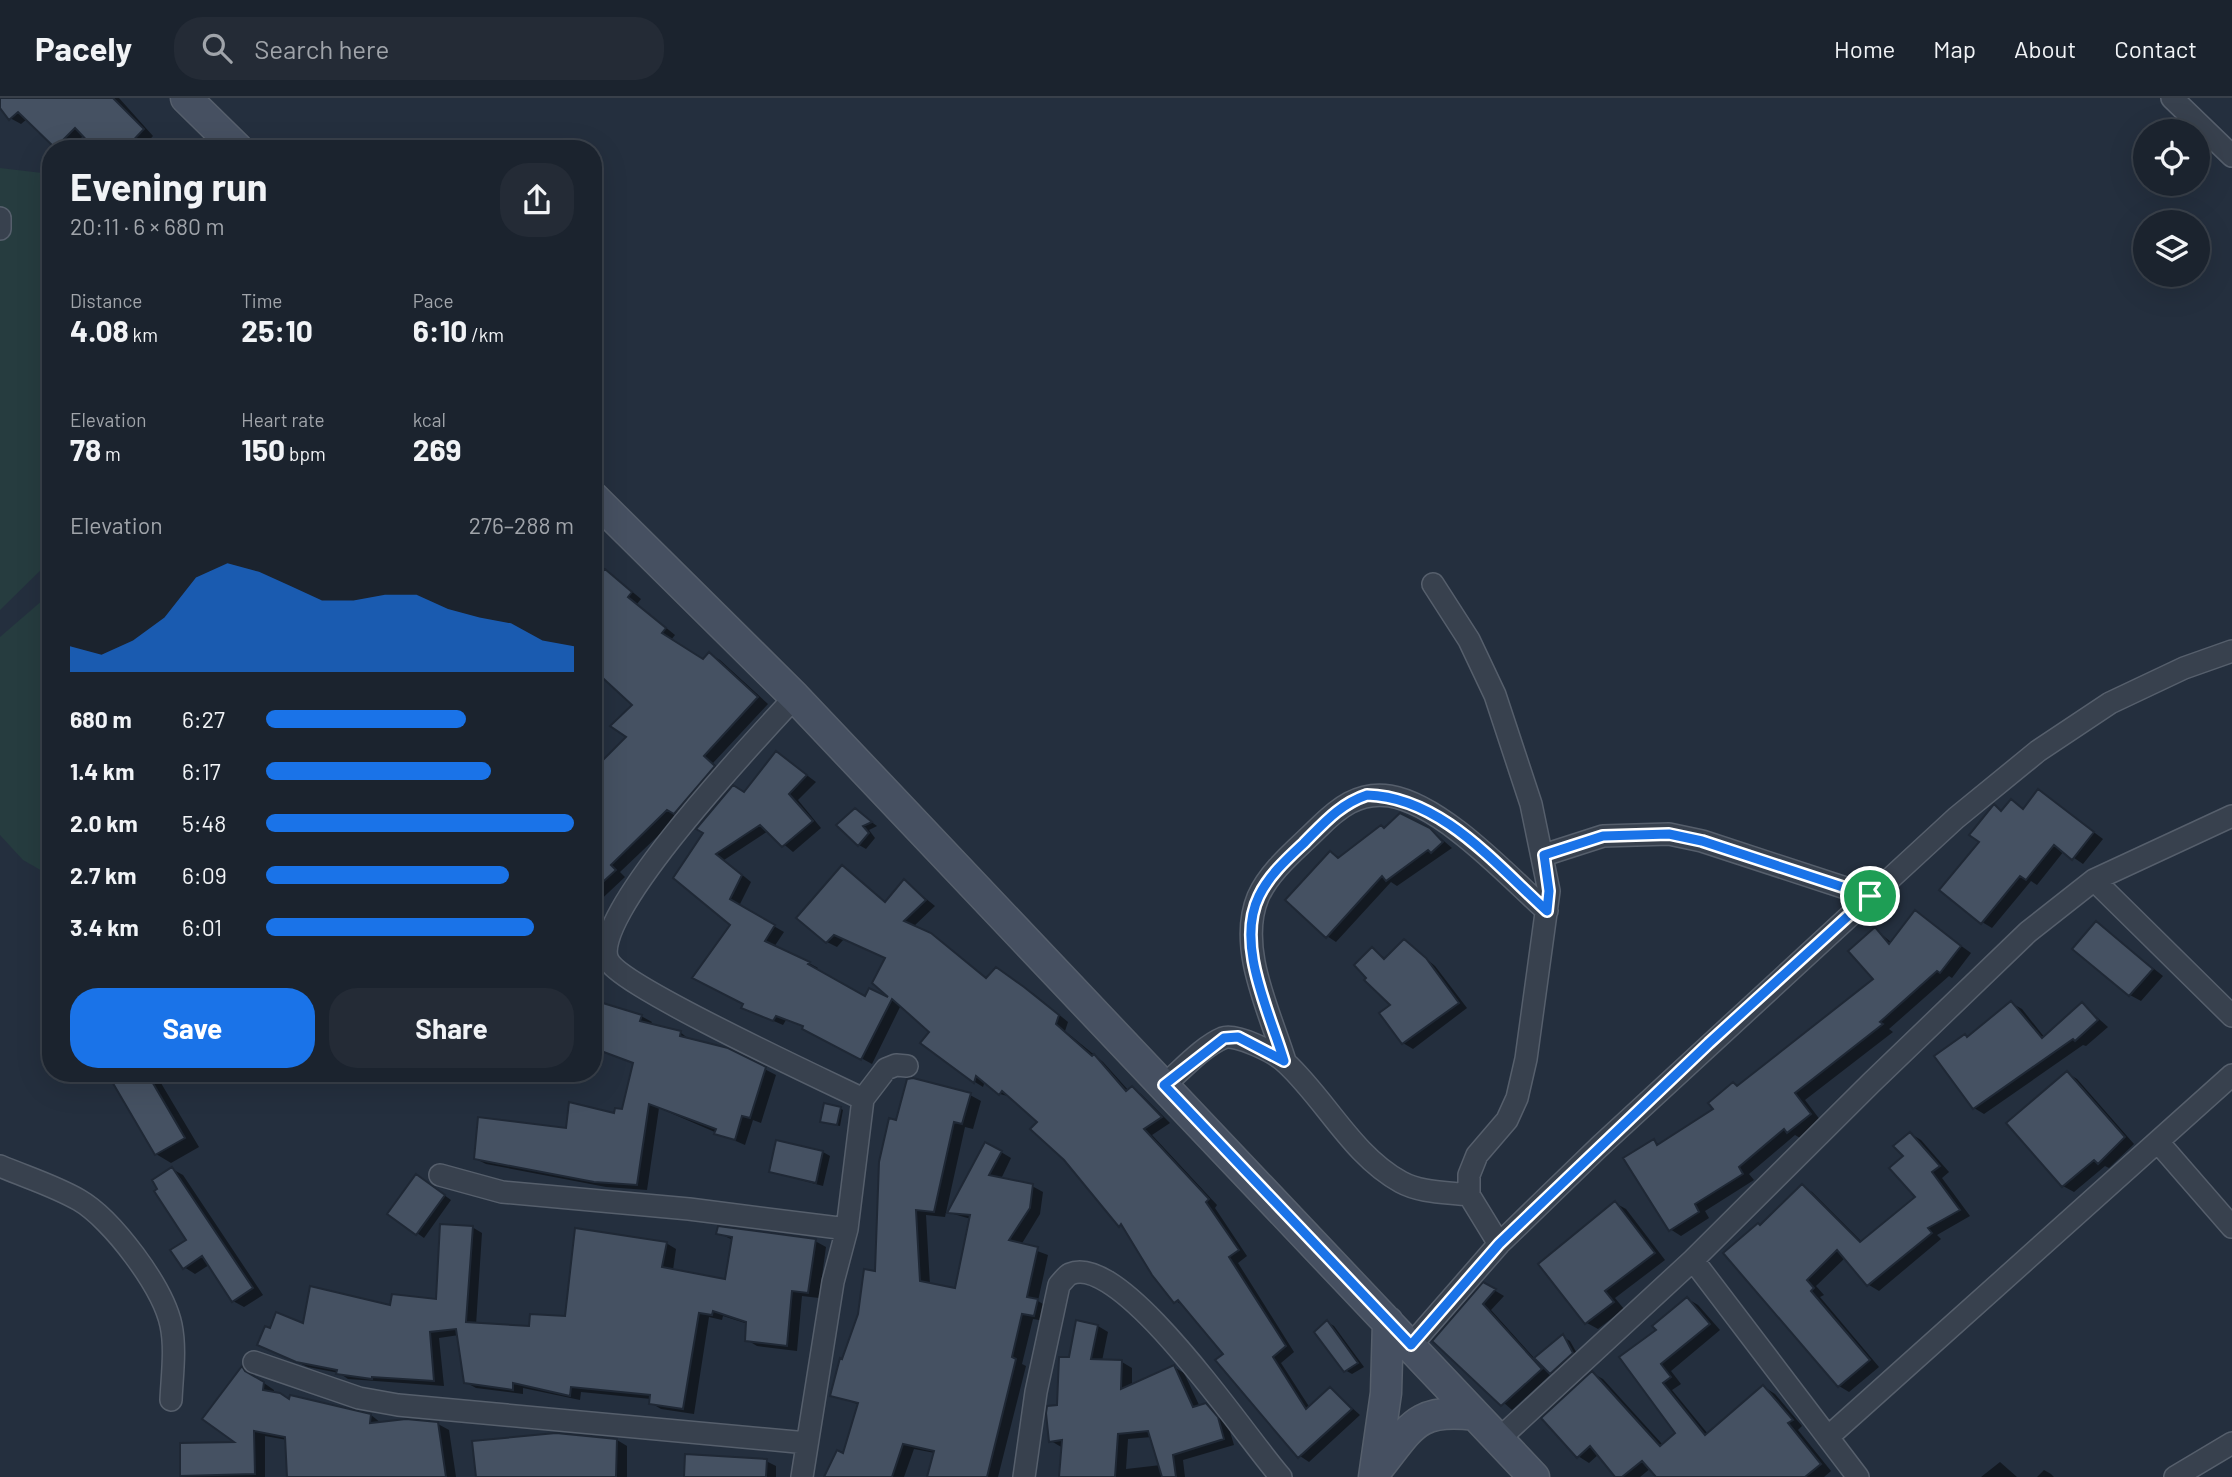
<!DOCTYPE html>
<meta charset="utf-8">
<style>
:root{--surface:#1b232e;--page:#242b36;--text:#f1f3f6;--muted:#a0a4aa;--line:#39404a;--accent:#1a73e8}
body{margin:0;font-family:Barlow,sans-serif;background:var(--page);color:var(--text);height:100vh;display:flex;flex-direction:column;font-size:26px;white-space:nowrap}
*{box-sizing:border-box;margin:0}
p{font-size:23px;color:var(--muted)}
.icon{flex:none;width:38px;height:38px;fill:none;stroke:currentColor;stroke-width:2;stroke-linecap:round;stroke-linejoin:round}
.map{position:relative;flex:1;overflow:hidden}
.side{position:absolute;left:42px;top:42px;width:560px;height:942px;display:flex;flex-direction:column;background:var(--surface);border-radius:28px;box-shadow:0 7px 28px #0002,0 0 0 2px var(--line)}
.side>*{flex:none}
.buttons{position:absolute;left:2133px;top:21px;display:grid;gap:14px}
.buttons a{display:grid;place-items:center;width:77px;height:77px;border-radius:50%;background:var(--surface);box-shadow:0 7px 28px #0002,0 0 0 2px var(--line);font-size:35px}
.pin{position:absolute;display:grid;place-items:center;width:60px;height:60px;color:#fff;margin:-30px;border:4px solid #fff;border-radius:50%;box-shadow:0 2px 7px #0007}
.round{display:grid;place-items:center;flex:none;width:74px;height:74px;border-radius:28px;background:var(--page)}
.summary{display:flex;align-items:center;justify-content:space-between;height:119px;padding:0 28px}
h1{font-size:38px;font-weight:700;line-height:52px}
.figures{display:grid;grid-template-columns:repeat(3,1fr);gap:10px;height:119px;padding:7px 28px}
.figures div{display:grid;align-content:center}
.figures b{font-size:30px;font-weight:700}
.figures small{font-size:19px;font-weight:400}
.figures p{font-size:19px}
.chart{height:196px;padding:14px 28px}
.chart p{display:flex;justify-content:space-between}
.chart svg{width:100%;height:126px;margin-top:7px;fill:var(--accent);opacity:.7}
.button{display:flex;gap:14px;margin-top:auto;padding:14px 28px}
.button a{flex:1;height:80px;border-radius:28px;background:var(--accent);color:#fff;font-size:28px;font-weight:700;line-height:80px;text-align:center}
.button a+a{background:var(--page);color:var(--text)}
ul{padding:0 28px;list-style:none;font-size:23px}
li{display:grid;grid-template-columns:112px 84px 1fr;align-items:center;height:52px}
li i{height:18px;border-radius:9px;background:var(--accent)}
header{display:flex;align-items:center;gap:42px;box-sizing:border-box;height:98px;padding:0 35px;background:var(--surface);border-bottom:2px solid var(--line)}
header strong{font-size:33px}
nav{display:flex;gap:38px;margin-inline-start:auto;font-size:24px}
.search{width:490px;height:63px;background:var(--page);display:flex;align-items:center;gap:18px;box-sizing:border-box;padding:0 24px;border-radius:28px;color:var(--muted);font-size:26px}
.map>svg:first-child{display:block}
</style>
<header>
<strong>Pacely</strong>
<div class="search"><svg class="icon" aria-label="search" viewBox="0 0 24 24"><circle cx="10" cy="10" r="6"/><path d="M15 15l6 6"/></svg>Search here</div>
<nav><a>Home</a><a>Map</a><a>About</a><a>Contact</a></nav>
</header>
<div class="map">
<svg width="2232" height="1379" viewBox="0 0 2232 1379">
<rect width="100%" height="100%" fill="#242f3e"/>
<path fill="#263c3f" d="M 0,70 L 51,76 L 51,462 L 0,512 Z
M 51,495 L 51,778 L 23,762 L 0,737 L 0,539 Z"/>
<path fill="#0007" fill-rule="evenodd" d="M 0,0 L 119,0 L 153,38 L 141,51 L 98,51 L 84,37 L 70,51 L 60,51 L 27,21 L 21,26 L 10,20 L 0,8 Z
M 593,461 L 641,501 L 637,506 L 675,537 L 671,542 L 704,562 L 709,556 L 720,562 L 768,606 L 713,665 L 724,675 L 620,774 L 625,779 L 593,809 L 593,674 L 629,639 L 635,607 L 593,569 Z
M 777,655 L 816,684 L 798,702 L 821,730 L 793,754 L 768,733 L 724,762 L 751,784 L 739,808 L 784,834 L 774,849 L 809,865 L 818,870 L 816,873 L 866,900 L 870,893 L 895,904 L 887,860 L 844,841 L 837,849 L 827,844 L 843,770 L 887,805 L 904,783 L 935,808 L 913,829 L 941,843 L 988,881 L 1006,877 L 1034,896 L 1068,924 L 1065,933 L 1103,964 L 1129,993 L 1132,990 L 1141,996 L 1170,1025 L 1152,1037 L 1217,1107 L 1215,1110 L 1247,1158 L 1238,1165 L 1294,1254 L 1281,1265 L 1310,1310 L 1331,1291 L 1360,1317 L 1309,1364 L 1300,1358 L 1225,1256 L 1185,1209 L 1176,1203 L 1126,1131 L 1120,1127 L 1039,1024 L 1011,999 L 1000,996 L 985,983 L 983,989 L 975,984 L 922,944 L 932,934 L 901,907 L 872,966 L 804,929 L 786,922 L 783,927 L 753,914 L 733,827 L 675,779 Z
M 2039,693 L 2103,741 L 2083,766 L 2064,753 L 2037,787 L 2031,783 L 1992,830 L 1982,824 L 1981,744 L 1994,709 L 2003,714 L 2011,703 L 2024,712 Z
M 855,712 L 877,728 L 869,732 L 875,740 L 866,751 L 859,747 Z
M 1430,731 L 1452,750 L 1397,788 L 1391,784 L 1336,844 L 1327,838 L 1331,755 L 1340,760 Z
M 1916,815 L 1971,855 L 1952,880 L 1949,878 L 1889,931 L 1893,934 L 1805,1002 L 1821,1023 L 1800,1040 L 1795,1037 L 1749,1076 L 1754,1082 L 1705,1113 L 1709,1120 L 1681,1138 L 1670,1131 L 1654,1043 L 1660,1047 L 1716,1011 L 1739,989 L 1876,881 L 1875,831 L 1892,845 Z
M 2096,825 L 2163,878 L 2141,903 L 2130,897 Z
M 1405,843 L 1435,868 L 1467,910 L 1413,951 L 1403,945 L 1372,851 L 1386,861 Z
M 593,904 L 641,918 L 652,924 L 650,927 L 680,934 L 690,942 L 728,952 L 776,977 L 761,1025 L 753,1022 L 745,1047 L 659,1010 L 647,1092 L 606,1089 L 486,1066 L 476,1061 L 624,1013 L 635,966 L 593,950 Z
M 2011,905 L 2022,911 L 2045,940 L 2082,906 L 2108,929 L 2086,948 L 2083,947 L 1984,1016 L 1974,1010 L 1969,940 Z
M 109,975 L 155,975 L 199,1049 L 171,1065 L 156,1056 Z
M 2067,975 L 2077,981 L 2134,1046 L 2109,1070 L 2105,1068 L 2074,1094 L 2063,1088 L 2009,1025 Z
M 970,997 L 981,1003 L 973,1031 L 965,1029 L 945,1119 L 926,1117 L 930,1187 L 956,1192 L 971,1121 L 950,1115 L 1001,1054 L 1011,1060 L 1001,1081 L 1032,1088 L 1043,1094 L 1040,1116 L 1021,1147 L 1048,1157 L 1038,1203 L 1048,1209 L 1045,1223 L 1033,1221 L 1022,1266 L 1026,1268 L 998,1379 L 929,1379 L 935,1355 L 914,1351 L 904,1379 L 825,1379 L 844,1358 L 860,1307 L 832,1297 L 877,1176 L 897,1024 Z
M 840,1010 L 843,1012 L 840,1028 L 824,1025 Z
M 1911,1036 L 1921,1042 L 1949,1074 L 1942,1080 L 1970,1118 L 1937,1137 L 1941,1141 L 1879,1193 L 1869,1187 L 1845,1160 L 1816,1188 L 1824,1197 L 1820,1199 L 1879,1269 L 1849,1294 L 1839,1288 L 1761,1129 L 1802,1088 L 1812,1094 L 1863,1145 L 1917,1099 L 1905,1059 Z
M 823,1054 L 830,1058 L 823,1088 L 771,1074 Z
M 172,1071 L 183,1077 L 263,1197 L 244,1209 L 233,1203 L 209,1167 L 195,1176 L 184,1169 L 189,1142 Z
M 423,1082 L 451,1102 L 424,1140 L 389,1115 Z
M 1615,1105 L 1626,1111 L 1665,1162 L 1615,1200 L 1624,1211 L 1598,1231 L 1587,1225 Z
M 472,1129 L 482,1135 L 476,1227 L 531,1230 L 566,1220 L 666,1145 L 676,1151 L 673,1172 L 726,1183 L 733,1142 L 718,1135 L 815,1143 L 826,1149 L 819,1200 L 802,1198 L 797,1253 L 757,1248 L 747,1242 L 748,1226 L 723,1218 L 722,1222 L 709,1219 L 694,1316 L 661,1311 L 651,1305 L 651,1301 L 581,1294 L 580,1302 L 523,1290 L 523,1296 L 476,1290 L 465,1284 L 459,1237 L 439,1240 L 444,1288 L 348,1281 L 339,1275 L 308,1269 L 259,1247 L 271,1232 L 437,1203 Z
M 1484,1186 L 1504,1198 L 1491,1212 L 1535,1261 L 1563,1239 L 1570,1243 L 1579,1259 L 1558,1279 L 1546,1271 L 1550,1277 L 1512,1312 L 1434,1243 Z
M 1688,1201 L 1698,1207 L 1720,1232 L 1671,1273 L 1681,1286 L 1672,1292 L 1708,1336 L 1764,1289 L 1775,1296 L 1802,1328 L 1798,1332 L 1831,1373 L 1824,1379 L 1658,1379 L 1651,1370 L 1640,1379 L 1618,1379 L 1599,1356 L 1589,1365 L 1578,1358 L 1592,1275 L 1603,1281 L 1663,1347 L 1678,1335 L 1621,1259 L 1658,1233 Z
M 1327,1224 L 1334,1228 L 1364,1269 L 1352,1276 L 1345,1272 Z
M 1098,1228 L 1108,1234 L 1102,1263 L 1122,1264 L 1132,1270 L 1132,1288 L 1174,1269 L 1184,1275 L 1200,1309 L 1206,1307 L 1217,1313 L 1228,1327 L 1234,1347 L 1183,1362 L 1185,1379 L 1061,1379 L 1063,1350 L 1051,1343 L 1059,1309 L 1071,1261 ZM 1152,1339 L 1161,1367 L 1126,1371 L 1128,1341 Z
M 242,1270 L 274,1292 L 274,1296 L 290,1303 L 371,1317 L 381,1325 L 438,1326 L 449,1332 L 456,1379 L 288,1379 L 287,1342 L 265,1338 L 265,1379 L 182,1379 L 181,1346 L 239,1345 Z
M 617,1342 L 627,1348 L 627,1379 L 478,1379 Z
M 766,1363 L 776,1368 L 776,1379 L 686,1379 Z
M 2000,1364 L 2017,1379 L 1981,1379 Z
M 2044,1372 L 2051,1376 L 2054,1379 L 2037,1379 Z"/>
<path fill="#455162" stroke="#1f2835" stroke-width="2" d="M 0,0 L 113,0 L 144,31 L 125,51 L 95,51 L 75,30 L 55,50 L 18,14 L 9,22 L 0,10 Z
M 593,467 L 602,474 L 605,471 L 632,494 L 628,499 L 666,530 L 662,535 L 703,561 L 709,554 L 758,599 L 704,658 L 715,668 L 674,716 L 667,712 L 611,767 L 616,772 L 593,793 L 593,672 L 626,639 L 610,628 L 632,607 L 593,571 Z
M 776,653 L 807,677 L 789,696 L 813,723 L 782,749 L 760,727 L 716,756 L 742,777 L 730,801 L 775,827 L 765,843 L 810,864 L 808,866 L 865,898 L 869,890 L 888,899 L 872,885 L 885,860 L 834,837 L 826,845 L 796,820 L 842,767 L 885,804 L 904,781 L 926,802 L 904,823 L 931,835 L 986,880 L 996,869 L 1024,889 L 1059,917 L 1056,926 L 1092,958 L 1094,956 L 1126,993 L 1132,988 L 1162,1019 L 1144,1031 L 1209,1101 L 1206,1104 L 1239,1152 L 1229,1159 L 1286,1248 L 1273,1259 L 1306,1311 L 1330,1289 L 1352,1311 L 1298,1360 L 1215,1262 L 1223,1256 L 1178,1202 L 1174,1205 L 1152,1177 L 1121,1126 L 1119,1129 L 1064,1062 L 1030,1031 L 1037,1024 L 1002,993 L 999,997 L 976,978 L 974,985 L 920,945 L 929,934 L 892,901 L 861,962 L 802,931 L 803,928 L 776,918 L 773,923 L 741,910 L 743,906 L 692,880 L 730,827 L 673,780 L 703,735 L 696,731 L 733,687 L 744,694 Z
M 2038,691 L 2094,734 L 2072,762 L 2054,747 L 2026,782 L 2020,778 L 1981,826 L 1939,792 L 1979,744 L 1969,737 L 1994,706 L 2001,713 L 2011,701 L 2023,711 Z
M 855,710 L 872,724 L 863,728 L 869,735 L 858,748 L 836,727 Z
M 1400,715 L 1430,730 L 1443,744 L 1431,755 L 1428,752 L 1386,783 L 1382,778 L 1326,840 L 1285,802 L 1330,753 L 1338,760 L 1381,727 L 1384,730 Z
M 1915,812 L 1961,848 L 1940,875 L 1937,873 L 1880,924 L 1883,926 L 1795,995 L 1811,1016 L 1787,1035 L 1784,1031 L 1739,1069 L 1743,1076 L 1695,1106 L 1699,1114 L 1669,1133 L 1623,1060 L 1654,1041 L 1657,1047 L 1713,1011 L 1708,1005 L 1733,984 L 1737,988 L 1873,881 L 1848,853 L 1875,829 L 1889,846 Z
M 2096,823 L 2153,871 L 2129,898 L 2072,851 Z
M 1404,841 L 1426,860 L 1459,905 L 1402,946 L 1379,915 L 1390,907 L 1364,882 L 1366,880 L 1354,867 L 1372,849 L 1384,861 Z
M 593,902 L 642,917 L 640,923 L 681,933 L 680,938 L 728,950 L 766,969 L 750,1020 L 742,1018 L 735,1042 L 714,1036 L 716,1031 L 649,1006 L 637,1087 L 594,1084 L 474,1061 L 478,1019 L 566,1030 L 569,1004 L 614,1015 L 615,1010 L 622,1011 L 633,965 L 593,950 Z
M 2011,903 L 2042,940 L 2082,904 L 2098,922 L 2075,943 L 2073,941 L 1973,1011 L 1934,958 L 1965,936 L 1967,939 Z
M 2067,973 L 2125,1039 L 2098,1066 L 2094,1062 L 2062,1089 L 2006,1025 Z
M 107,975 L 147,975 L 185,1040 L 155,1057 Z
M 913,980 L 971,995 L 962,1026 L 954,1024 L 934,1114 L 916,1112 L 920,1183 L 955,1190 L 970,1117 L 947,1115 L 985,1044 L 1002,1053 L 989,1077 L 1033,1086 L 1030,1110 L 1009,1142 L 1038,1149 L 1027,1199 L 1038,1201 L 1034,1218 L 1022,1216 L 1012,1259 L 1016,1261 L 987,1379 L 927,1379 L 934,1353 L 903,1346 L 892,1379 L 824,1379 L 837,1352 L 843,1355 L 858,1305 L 830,1298 L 840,1260 L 842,1261 L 858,1216 L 864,1171 L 875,1173 L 879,1064 L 889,1020 L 896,1022 L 907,981 Z
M 824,1005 L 841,1009 L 837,1027 L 820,1024 Z
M 1910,1034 L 1940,1068 L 1932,1074 L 1960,1112 L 1928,1130 L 1932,1135 L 1867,1188 L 1837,1152 L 1807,1182 L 1814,1190 L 1811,1193 L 1870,1262 L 1838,1289 L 1723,1155 L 1758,1125 L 1760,1127 L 1802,1086 L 1860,1144 L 1915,1099 L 1889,1070 L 1903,1058 L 1893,1048 Z
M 776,1042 L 823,1053 L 816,1085 L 769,1074 Z
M 172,1069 L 253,1190 L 232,1204 L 202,1158 L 183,1171 L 170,1152 L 186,1142 L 154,1093 L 157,1091 L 152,1082 Z
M 416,1076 L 445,1097 L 416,1137 L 387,1116 Z
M 1615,1103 L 1655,1155 L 1605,1193 L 1614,1204 L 1585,1226 L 1538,1166 Z
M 440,1126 L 473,1128 L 466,1224 L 529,1228 L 530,1216 L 565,1218 L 575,1130 L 667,1144 L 662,1169 L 725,1181 L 732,1139 L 716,1136 L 718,1128 L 816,1141 L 808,1195 L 792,1193 L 787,1248 L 745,1243 L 746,1224 L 713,1213 L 712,1217 L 699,1215 L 683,1311 L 649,1306 L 650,1297 L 571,1289 L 570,1298 L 513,1285 L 513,1292 L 464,1285 L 456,1231 L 430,1234 L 434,1283 L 372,1279 L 372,1281 L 336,1276 L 337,1272 L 296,1264 L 257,1247 L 265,1228 L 270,1230 L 276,1214 L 303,1225 L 310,1188 L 390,1207 L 392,1196 L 436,1201 Z
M 1483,1184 L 1496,1191 L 1483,1206 L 1542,1271 L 1501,1308 L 1432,1243 Z
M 1687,1199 L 1710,1226 L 1661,1266 L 1671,1279 L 1663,1285 L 1705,1337 L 1763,1287 L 1793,1322 L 1788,1325 L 1821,1366 L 1805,1379 L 1656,1379 L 1642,1363 L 1622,1379 L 1615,1379 L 1590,1348 L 1577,1360 L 1541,1320 L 1592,1273 L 1660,1348 L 1675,1335 L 1619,1259 L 1656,1232 L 1652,1228 Z
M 1076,1222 L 1098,1227 L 1091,1261 L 1122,1262 L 1121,1291 L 1174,1267 L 1193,1309 L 1206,1305 L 1218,1319 L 1224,1341 L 1173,1357 L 1176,1379 L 1162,1379 L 1148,1333 L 1118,1336 L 1115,1379 L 1059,1379 L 1062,1342 L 1049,1344 L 1046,1315 L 1047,1308 L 1057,1307 L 1059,1259 L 1069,1259 Z
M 1327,1222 L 1358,1265 L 1344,1274 L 1314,1234 Z
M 1563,1236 L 1573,1255 L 1550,1276 L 1534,1260 Z
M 242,1268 L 245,1273 L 264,1284 L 263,1292 L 280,1295 L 289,1301 L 290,1297 L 371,1316 L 370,1325 L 406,1321 L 438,1324 L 446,1379 L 287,1379 L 285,1339 L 254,1333 L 255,1376 L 180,1378 L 180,1345 L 234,1344 L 202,1321 Z
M 556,1335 L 617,1341 L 616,1379 L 476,1379 L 472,1343 Z
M 685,1356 L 767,1361 L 766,1379 L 684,1379 Z"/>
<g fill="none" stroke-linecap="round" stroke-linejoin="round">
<defs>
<path id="street" d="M 2172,0 L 2232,58
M 0,120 L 0,131
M 1433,486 L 1469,542 L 1495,597 L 1531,706 L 1549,793 L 1526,961 L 1517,1000 L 1507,1022 L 1477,1057 L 1469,1077 L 1469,1097 L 1499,1146
M 795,599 C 762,635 587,819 608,862 C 620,888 824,982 863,1001
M 1544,757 L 1603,738 L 1669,736 L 1702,743 L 1870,798
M 2094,782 L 2232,918
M 1285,963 C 1270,914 1237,850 1258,799 C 1270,772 1297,751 1317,731 C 1338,710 1359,693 1390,698 C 1443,707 1508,778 1547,813
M 1164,987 C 1182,972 1202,949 1223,940 C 1236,935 1276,955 1286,965 C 1326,1002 1352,1057 1401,1084 C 1421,1095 1447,1094 1469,1097
M 2158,1044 L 2232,1129
M 0,1068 C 26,1079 55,1088 79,1102 C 112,1121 163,1189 171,1227 C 176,1251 172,1278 171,1302
M 440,1077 L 502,1094 L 689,1111 L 847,1131
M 1693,1162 L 1871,985 L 2028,834 L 2094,782 L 2232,718
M 1411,1247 L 1499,1146 L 1599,1049 L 1956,720 L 2038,653 L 2110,605 L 2184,570 L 2232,553
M 254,1264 L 359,1300 L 398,1307 L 807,1345
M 1828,1339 L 2232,977
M 1499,1341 L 1693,1162 L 1858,1379
M 802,1379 L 833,1184 L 847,1131 L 863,1001 L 886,971 L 896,967 L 907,968
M 1024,1379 L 1036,1294 L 1059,1187 C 1062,1184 1066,1178 1070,1176 C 1122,1152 1249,1344 1281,1379
M 2175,1379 L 2232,1345"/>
<path id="secondary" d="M 186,0 L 238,51
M 593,399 L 795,599 L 1534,1379
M 1376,1373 C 1411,1330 1415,1309 1475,1317
M 1374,1379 L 1386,1295 L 1388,1224"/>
</defs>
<use href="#street" stroke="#565f6c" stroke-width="24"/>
<use href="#secondary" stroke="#565f6c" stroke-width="33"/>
<use href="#street" stroke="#38414e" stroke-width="21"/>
<use href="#secondary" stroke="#465061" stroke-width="30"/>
</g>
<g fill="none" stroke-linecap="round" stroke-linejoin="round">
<defs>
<path id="route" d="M 1367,697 C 1441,699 1495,766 1547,813 L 1549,793 L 1544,757 L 1603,738 L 1669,736 L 1702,743 L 1870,798 L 1709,945 L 1549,1098 L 1499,1146 L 1411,1247 L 1164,987 L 1224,940 L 1238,939 L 1284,963 C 1270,915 1235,847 1259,798 C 1269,777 1288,760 1304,745 C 1324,725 1340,706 1367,697 Z"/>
</defs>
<use href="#route" stroke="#fff" stroke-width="14"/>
<use href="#route" stroke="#1a73e8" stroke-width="9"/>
</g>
</svg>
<div class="buttons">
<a><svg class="icon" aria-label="locate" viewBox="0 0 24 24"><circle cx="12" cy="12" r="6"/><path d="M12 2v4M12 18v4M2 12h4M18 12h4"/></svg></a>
<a><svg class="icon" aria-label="layers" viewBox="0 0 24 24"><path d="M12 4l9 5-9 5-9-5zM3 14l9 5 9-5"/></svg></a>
</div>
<div class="pin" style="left:1870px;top:798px;background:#1e9e55"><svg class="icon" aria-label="arrive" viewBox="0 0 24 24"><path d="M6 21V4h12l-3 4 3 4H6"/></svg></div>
<section class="side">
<div class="summary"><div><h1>Evening run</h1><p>20:11 · 6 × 680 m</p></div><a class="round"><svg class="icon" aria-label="share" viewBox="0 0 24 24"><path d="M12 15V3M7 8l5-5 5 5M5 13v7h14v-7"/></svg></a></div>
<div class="figures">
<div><p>Distance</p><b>4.08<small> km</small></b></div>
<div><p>Time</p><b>25:10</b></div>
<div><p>Pace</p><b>6:10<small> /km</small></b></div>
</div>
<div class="figures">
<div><p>Elevation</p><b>78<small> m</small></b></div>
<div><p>Heart rate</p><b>150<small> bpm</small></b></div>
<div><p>kcal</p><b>269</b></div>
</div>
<div class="chart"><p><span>Elevation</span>276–288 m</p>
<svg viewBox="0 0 160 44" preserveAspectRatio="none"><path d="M0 44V35L10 38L20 33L30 25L40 11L50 6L60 9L70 14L80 19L90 19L100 17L110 17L120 22L130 25L140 27L150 33L160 35V44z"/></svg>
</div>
<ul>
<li><b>680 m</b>6:27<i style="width:65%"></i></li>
<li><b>1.4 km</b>6:17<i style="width:73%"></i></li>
<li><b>2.0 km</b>5:48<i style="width:100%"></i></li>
<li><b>2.7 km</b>6:09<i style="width:79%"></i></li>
<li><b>3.4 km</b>6:01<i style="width:87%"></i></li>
</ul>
<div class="button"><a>Save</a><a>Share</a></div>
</section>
</div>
